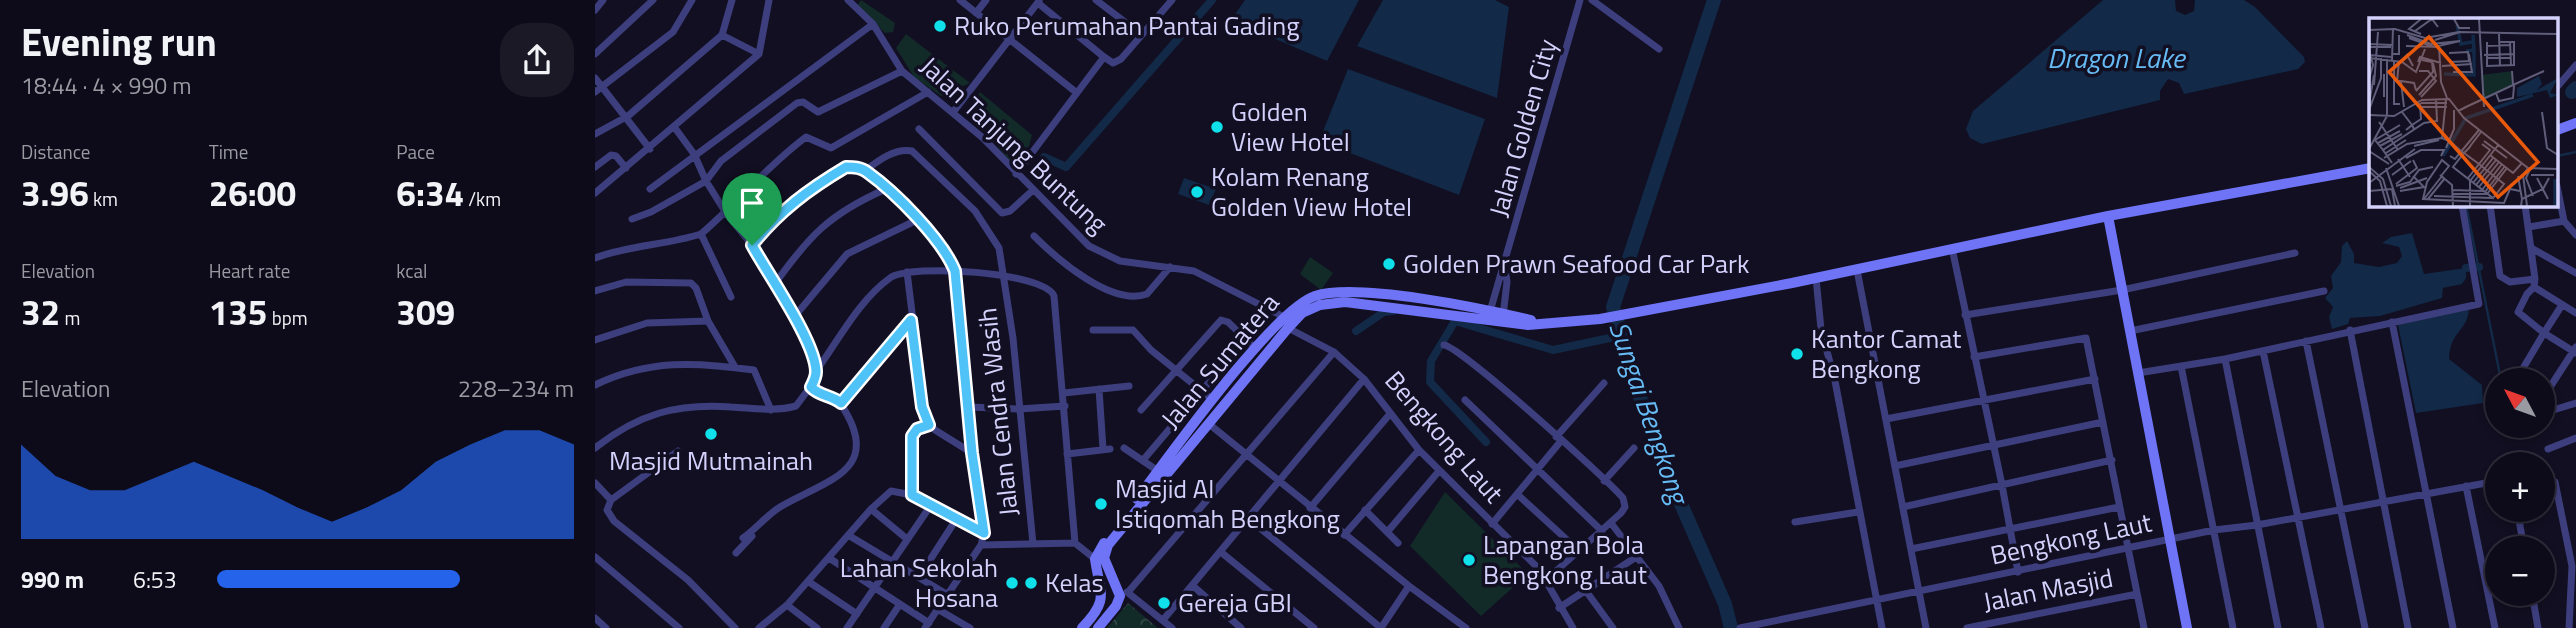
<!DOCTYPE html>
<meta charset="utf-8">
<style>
:root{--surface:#0d0b19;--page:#1b1926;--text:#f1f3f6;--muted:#9a9ba2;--line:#2d2b38;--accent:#2563eb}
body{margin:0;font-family:"Titillium Web",sans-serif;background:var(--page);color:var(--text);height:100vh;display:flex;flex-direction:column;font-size:26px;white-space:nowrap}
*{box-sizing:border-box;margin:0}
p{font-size:23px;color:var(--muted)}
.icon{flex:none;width:38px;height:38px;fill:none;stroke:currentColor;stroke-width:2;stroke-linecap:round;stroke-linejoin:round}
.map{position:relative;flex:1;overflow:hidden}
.sheet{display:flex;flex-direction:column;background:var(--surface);width:595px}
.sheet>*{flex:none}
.needle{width:46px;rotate:311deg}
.fabs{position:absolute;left:1890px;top:368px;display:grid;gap:14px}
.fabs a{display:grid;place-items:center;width:70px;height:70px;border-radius:50%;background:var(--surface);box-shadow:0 4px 10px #0003,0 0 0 2px var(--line);font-size:35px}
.pin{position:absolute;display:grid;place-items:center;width:60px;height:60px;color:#fff;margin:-72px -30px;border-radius:50% 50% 50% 0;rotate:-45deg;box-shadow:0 0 7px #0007}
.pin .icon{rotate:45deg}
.round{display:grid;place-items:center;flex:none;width:74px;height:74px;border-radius:28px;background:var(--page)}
.overview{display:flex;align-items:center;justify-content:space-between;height:119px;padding:0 21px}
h1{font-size:38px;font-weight:700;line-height:52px}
.figures{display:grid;grid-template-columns:repeat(3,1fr);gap:10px;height:119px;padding:7px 21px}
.figures div{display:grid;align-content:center}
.figures b{font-size:35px;font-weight:700}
.figures small{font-size:19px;font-weight:400}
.figures p{font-size:19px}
.chart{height:196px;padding:14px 21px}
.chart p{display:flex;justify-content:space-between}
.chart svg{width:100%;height:126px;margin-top:7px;fill:var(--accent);opacity:.7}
ul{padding:0 21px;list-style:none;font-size:23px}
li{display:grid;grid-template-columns:112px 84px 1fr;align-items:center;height:52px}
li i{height:18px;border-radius:9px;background:var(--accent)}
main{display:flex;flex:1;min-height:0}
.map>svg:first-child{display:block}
</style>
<main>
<section class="sheet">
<div class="overview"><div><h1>Evening run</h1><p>18:44 · 4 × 990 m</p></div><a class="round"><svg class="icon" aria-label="share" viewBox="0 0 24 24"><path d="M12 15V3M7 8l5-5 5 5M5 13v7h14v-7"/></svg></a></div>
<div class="figures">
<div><p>Distance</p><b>3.96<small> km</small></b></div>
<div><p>Time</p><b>26:00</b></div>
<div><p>Pace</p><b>6:34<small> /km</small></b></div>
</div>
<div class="figures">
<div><p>Elevation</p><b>32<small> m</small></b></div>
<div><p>Heart rate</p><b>135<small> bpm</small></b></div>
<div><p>kcal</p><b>309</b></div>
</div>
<div class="chart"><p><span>Elevation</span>228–234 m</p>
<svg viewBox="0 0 160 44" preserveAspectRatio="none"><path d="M0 44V11L10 22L20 27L30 27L40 22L50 17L60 22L70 27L80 33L90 38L100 33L110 27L120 17L130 11L140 6L150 6L160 11V44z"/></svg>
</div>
<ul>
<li><b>990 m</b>6:53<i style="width:68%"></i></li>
</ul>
</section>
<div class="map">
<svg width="1981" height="628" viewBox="0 0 1981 628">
<defs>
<pattern id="forest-crowns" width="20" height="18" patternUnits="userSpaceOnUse" patternTransform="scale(1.75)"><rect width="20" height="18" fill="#122b28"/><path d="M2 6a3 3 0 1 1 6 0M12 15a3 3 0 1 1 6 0" fill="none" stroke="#344948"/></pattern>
</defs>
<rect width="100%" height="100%" fill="#110f21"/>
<path fill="url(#forest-crowns)" d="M 533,603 L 563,628 L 512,628 Z"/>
<path fill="#122b28" d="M 266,0 L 300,23 L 298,32 L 290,33 L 262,6 Z
M 311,34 L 375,83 L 346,96 L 319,77 L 301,48 Z
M 385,92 L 437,135 L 434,146 L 417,163 L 371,112 Z
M 715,257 L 738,273 L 726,290 L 705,274 Z
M 850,492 L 933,574 L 886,616 L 815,546 Z"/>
<path fill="#122947" d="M 650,0 L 764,0 L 732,61 L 636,20 Z
M 788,0 L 900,0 L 914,7 L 902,98 L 762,46 Z
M 1508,0 L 1580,0 L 1581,11 L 1590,15 L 1599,11 L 1600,0 L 1649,0 L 1660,7 L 1709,57 L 1710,62 L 1703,69 L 1589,94 L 1584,83 L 1573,79 L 1565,91 L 1565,100 L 1387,144 L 1375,138 L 1371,129 L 1378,111 Z
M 753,69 L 890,119 L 864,195 L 724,141 Z
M 589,178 L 621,189 L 614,205 L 583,194 Z
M 1817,233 L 1829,274 L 1871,268 L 1871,278 L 1867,284 L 1848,288 L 1847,298 L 1785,316 L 1755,318 L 1753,324 L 1737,329 L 1734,317 L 1738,307 L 1730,298 L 1738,288 L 1736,276 L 1746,262 L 1747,246 L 1752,241 L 1759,254 L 1759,263 L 1784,267 L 1802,263 L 1807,256 L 1804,247 L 1787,243 L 1796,237 Z
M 1874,308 C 1873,332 1855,330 1854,359 L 1887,385 L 1888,403 L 1821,413 L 1803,325 Z"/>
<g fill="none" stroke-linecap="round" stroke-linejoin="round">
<path stroke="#122947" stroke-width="2.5" d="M 1962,156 L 1981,152
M 1871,205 L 1906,380"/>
<path stroke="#122947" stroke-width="8" d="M 449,157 L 471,167 L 617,0
M 1871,268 L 1884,267
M 761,331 L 789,312 L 798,311
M 891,442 L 835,382 L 836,361 L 860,321 L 958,350 L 1029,335"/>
<path stroke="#122947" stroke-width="14" d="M 1119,0 L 1018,307 L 1058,440 L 1130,604 L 1136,628
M 1977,92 L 1981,88"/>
<path stroke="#3d3e7d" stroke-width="7" d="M 253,0 L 278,24 L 307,71 L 388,138 L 494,246 L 525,261 L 599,271 L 689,317
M 365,0 L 482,93
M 501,0 L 547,35
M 997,0 L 1064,49
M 0,10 L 8,0
M 381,13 L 391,0
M 127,35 L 164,54
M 0,54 L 58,0
M 509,57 L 518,63 L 526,59 L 577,0
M 0,78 L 55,149
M 1962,87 L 1981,65
M 0,92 L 78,32 L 97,0
M 359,111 L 444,1
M 324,129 L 407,213 L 415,211 L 437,191
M 0,134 L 33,116 L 127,35 L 137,0
M 0,167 L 16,155 L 21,156 L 31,168
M 271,170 C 284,160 300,148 317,151 L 380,211 L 404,248 L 418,338 L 438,544
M 421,174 L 509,57 L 443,3
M 1962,186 L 1969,221 L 1981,235
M 55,189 L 278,24
M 0,193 L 164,54 L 174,0
M 1895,205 L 1905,276 L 1915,282 L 1940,279
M 37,219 L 56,212 L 111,181 L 126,161 L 202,103 L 208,102 L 223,112 L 307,71
M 1934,227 L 1969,221
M 439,236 C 462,259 517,307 552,294 L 575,267
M 157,245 L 173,225 L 212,189 L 251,167 L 271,170 L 346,244 L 361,271 L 377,453 L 389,533 L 386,545
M 1357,248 L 1407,485 L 1423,572
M 1938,249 L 1981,273
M 0,258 C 35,245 71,245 106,234
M 1262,270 L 1331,628
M 312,272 L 330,418 L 340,430 L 377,453
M 1221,278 L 1226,329 L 1240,381 L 1287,628
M 179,285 C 214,236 234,214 291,189
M 1939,287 L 1981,313
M 0,291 L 31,282 L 96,283 L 101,288 L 113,321
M 136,297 L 106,234 C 142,203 172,166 211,137 L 236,148 L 333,92
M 1967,305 L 1949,333 L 1981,353
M 894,315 L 985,0
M 1370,315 L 1527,290 L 1700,253
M 908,316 L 912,282 L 910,268
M 199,317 L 252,254 L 324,219
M 1797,322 L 1858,628
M 693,328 L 739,352 L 769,379 L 824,450 L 944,569 L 978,628
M 498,330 L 538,330 L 556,350 L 618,400
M 1755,330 L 1813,628
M 1535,331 L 1729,291
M 0,340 L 52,323 L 113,321 L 140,367
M 1711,341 L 1770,628
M 849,345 C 865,346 1011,478 1028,498 L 1030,507 L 1026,513 L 951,580
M 1668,351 L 1726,628
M 1379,357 L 1491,338 L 1549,628
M 1630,359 L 1683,628
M 1586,366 L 1638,628
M 221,371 C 243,341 264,300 295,278 C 316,263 449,272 459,296 L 480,543
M 1543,373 L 1630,359 L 1884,304 L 1867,205
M 1921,380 L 1949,333 L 1923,312 L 1932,294 L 1939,287 L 1940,279 L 1930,205
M 0,385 C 53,359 102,362 159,370 L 176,410
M 504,389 L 508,449
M 469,393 L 534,386
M 1948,398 L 1981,347
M 870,400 L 1007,531
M 246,403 L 316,320
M 375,407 L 424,409 L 470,406
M 546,410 L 626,320 L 633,322 L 661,349
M 1948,413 L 1981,403
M 1291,419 L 1500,379
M 614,424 L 814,586 L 786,628
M 961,437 L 1009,383
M 0,448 C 43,414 82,403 136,407 C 158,408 179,412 201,406 L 219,382 L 221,371 L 217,355 L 199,317 L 157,245 L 131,213 L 111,181 L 99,154 L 80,128
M 529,448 L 566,473
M 1953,449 L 1981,438
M 472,454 L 515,449
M 549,459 L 650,340
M 1300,466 L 1508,422
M 1009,481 L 1039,448
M 1960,482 L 1977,566 L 1974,628
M 0,483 L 16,500 L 12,510 L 19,521 L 93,580 L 140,628
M 1871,486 L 1900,628
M 922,494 L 983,550
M 317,495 L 317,436 L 322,429 L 333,425
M 16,500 L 83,451
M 1308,507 L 1517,460
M 715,508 L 794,415
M 276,509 L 312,539
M 1922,509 L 1929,548
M 770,510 L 803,543
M 653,518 L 786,628
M 1200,522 L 1263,512
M 1016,523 L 1064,586 L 1084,628
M 897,524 L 966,441
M 794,530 L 844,471
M 253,535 L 353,595
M 749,535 L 824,450
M 148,538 C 161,529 172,515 185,507 C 231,480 289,471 247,406 C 239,394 225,397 216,387
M 1316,549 L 1524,507
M 141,553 L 157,536
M 627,553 L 719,628
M 0,557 L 84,628
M 234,558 L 334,623
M 324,577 L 362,518
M 214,582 L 262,614
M 598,586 L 646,628
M 814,586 L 871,628
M 534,591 L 739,352
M 991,591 L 1018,628
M 532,592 L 577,628
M 1937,593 L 1943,628
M 192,605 L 222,628
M 964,608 L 1041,557
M 344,610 L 375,628
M 0,618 L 11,628
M 568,620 L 769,379
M 164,628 L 192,605 L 276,509 L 296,491 L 317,495 L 389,533
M 252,628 L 336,505
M 289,628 L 305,604
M 330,628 L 386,545 L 480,543 L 500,559
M 1145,628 L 1619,530 L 1662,525 L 1902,481
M 1372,628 L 1542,594"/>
<path stroke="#6f73f6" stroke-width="10" d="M 1962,130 L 1981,123
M 1513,216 L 1592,628
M 542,499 C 573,458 678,310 720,296 C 763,282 890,309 936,320
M 487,628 C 515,599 505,594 500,559 L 509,543
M 503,628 L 521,606 L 525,596 L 509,558 L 513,545 L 693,328 L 707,313 L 725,305 L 750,302 L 933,325 L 1005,319 L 1197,283 L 1513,216 L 1776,168"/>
</g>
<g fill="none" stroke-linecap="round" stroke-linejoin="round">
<defs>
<path id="route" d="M 251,167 C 258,167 266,167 272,172 C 300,192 347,239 360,271 L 377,453 L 389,533 L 317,495 L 317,436 L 322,429 L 334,425 L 327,407 L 316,320 L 246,403 C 236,395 224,396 216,387 C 218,383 221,377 221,372 C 221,342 172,273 157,245 C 184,211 214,189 251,167 Z"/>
</defs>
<use href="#route" stroke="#fff" stroke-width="14"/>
<use href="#route" stroke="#4fc3f7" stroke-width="9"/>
</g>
<g fill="#0fe0ea" stroke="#110f21" stroke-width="2.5">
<circle cx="345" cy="26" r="7"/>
<circle cx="622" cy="127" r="7"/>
<circle cx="602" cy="192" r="7"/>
<circle cx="794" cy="264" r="7"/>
<circle cx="1202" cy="354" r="7"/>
<circle cx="116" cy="434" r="7"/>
<circle cx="506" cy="504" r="7"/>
<circle cx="874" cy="560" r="7"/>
<circle cx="417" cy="583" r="7"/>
<circle cx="436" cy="583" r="7"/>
<circle cx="569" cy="603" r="7"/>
</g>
<g text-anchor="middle" stroke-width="7" stroke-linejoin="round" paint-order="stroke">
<g font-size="26" fill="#d4d2fc" stroke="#110f21" text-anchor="start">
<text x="359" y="35">Ruko Perumahan Pantai Gading</text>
<text x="636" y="121">Golden<tspan x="636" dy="30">View Hotel</tspan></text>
<text x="616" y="186">Kolam Renang<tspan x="616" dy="30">Golden View Hotel</tspan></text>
<text x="808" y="273">Golden Prawn Seafood Car Park</text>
<text x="1216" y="348">Kantor Camat<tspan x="1216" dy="30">Bengkong</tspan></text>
<text x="116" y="470" text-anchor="middle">Masjid Mutmainah</text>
<text x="520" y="498">Masjid Al<tspan x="520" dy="30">Istiqomah Bengkong</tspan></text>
<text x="888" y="554">Lapangan Bola<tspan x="888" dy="30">Bengkong Laut</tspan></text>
<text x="403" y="577" text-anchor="end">Lahan Sekolah<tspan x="403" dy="30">Hosana</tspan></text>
<text x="450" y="592">Kelas</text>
<text x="583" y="612">Gereja GBI</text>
</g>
<g font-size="26" fill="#d4d2fc" stroke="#110f21">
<text transform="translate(928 128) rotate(-74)" y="9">Jalan Golden City</text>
<text transform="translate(419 145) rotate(43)" y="9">Jalan Tanjung Buntung</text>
<text transform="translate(625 361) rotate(-50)" y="9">Jalan Sumatera</text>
<text transform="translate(403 412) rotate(-96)" y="9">Jalan Cendra Wasih</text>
<text transform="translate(849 437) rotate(49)" y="9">Bengkong Laut</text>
<text transform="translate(1476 539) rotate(-12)" y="9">Bengkong Laut</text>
<text transform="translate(1453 590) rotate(-11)" y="9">Jalan Masjid</text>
</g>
<g font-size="28" font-style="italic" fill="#67bbf5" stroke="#110f21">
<text x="1521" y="68">Dragon Lake</text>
<text transform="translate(1054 412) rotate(71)" y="10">Sungai Bengkong</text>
</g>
</g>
<g transform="translate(1774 18)">
<rect width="189" height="189" fill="#110f21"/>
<path d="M 144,53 L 144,67 L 114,81 L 112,57 Z" fill="#122b28"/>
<path d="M 170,58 L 173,66 L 168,72 L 189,60 L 181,75 L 189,77 L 181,80 L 178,72 L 148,79 L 148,70 Z" fill="#122947"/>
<path fill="none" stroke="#122947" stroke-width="3.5" d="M 88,7 L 92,26 L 103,24M 97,33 L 105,32 L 104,17M 75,56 L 105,57 L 105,32M 74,138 L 97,100 L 164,77M 186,161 L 186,187"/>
<path fill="none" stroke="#5f5d79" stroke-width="2" d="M 52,1 L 40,11 L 52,16M 85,1 L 90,10 L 101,10M 110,1 L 115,89M 0,12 L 26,11 L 56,20 L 90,14 L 189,16M 46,13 L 63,1 L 69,9M 130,16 L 131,48M 38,17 L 62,26 L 91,23 L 65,29 L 40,20M 66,22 L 91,14M 118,24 L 118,28 L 141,27M 130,24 L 141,24 L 142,47M 0,26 L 23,27M 70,27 L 72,64 L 78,80M 37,28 L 71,29M 118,28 L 118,48 L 145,47 L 145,24 L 141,24M 0,29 L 22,29M 0,32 L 4,47 L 0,61M 80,35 L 99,34 L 100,43M 23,36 L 30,36 L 30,17M 0,37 L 22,39M 115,37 L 145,36M 0,40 L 33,44 L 47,54 L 56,31M 118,40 L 141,40M 23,42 L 24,10M 25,42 L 25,86 L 31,86M 31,44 L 38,37 L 44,48M 49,44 L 51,39 L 72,45M 80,44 L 102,43M 73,48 L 103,46M 50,53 L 59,53 L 67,63 L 52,79M 143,53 L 144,67 L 175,53M 84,54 L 103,54 L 100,36M 15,56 L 15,79M 25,62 L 45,65 L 47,72M 28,64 L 30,43M 32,64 L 35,89M 5,67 L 9,14M 47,73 L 64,54 L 63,44 L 53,42M 50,77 L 67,58 L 64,45M 52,85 L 78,85M 0,86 L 5,57M 52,89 L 78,89M 0,92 L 12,60 L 12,40M 89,93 L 99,88 L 127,75 L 144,67 L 145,68 L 144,80 L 130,83 L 127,75M 33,94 L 43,107 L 37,112M 173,94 L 178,130 L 189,137M 0,97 L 25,98 L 53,82 L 80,81 L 95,100 L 159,150 L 189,151M 18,97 L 18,41M 10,104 L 29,132M 45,111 L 43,107 L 52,101 L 51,85M 73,120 L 77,81M 115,123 L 138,140M 9,125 L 31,113M 11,128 L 33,116M 45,128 L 70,122M 77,130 L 85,111 L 85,92M 0,131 L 18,98M 14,132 L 6,122 L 31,107M 0,133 L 20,146M 17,135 L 37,122M 121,137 L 144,155 L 153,145M 81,138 L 86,141 L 110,112M 15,140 L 38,126 L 73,120 L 80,123 L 84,126 L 92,133 L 95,135 L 110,146 L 116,151 L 135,166 L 124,180 L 84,149 L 95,135 L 100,130 L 102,127 L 112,114M 37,140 L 52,132 L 75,132 L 72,138M 29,141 L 41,159M 23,145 L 14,132 L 55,105 L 68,103 L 67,81M 0,149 L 14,161 L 22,188M 17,150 L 30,188M 161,151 L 157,160 L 164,178M 0,153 L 11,163 L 18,188M 23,157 L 42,143M 71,157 L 83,167 L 84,188M 162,157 L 185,157M 72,158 L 80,148 L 73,142 L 58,164 L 54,181 L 135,185 L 141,171 L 151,173M 149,158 L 153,181M 99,160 L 121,132 L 113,126M 168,160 L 179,181M 188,161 L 189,182M 0,165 L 46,131M 104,165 L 124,140M 27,166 L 48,150 L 44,142M 107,167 L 127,142M 27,168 L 41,164 L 50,152 L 64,149M 110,169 L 130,144M 31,170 L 58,160M 83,172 L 114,173M 113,172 L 133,146M 0,173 L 23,171 L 26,188M 31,173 L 55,169 L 44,158M 116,174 L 136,148M 83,176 L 118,176 L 138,150M 65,178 L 123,180M 55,181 L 73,158M 59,181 L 76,160M 101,188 L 101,163 L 130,126M 152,188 L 153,181 L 174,171 L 180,160M 158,188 L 154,157 L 159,150"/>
<path fill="#e8590c" fill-opacity="0.15" stroke="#e8590c" stroke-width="3.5" d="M 60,19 L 169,144 L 129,179 L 20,54 Z"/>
<rect width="189" height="189" fill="none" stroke="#d4d2fc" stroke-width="3.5"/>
</g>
</svg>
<div class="fabs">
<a><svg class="needle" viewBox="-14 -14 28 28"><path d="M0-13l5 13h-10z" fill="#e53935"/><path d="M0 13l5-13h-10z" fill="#9a9ba2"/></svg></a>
<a>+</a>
<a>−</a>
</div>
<div class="pin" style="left:157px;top:245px;background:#1e9e55"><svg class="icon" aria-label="arrive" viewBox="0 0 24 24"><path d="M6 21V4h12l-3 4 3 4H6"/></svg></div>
</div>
</main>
